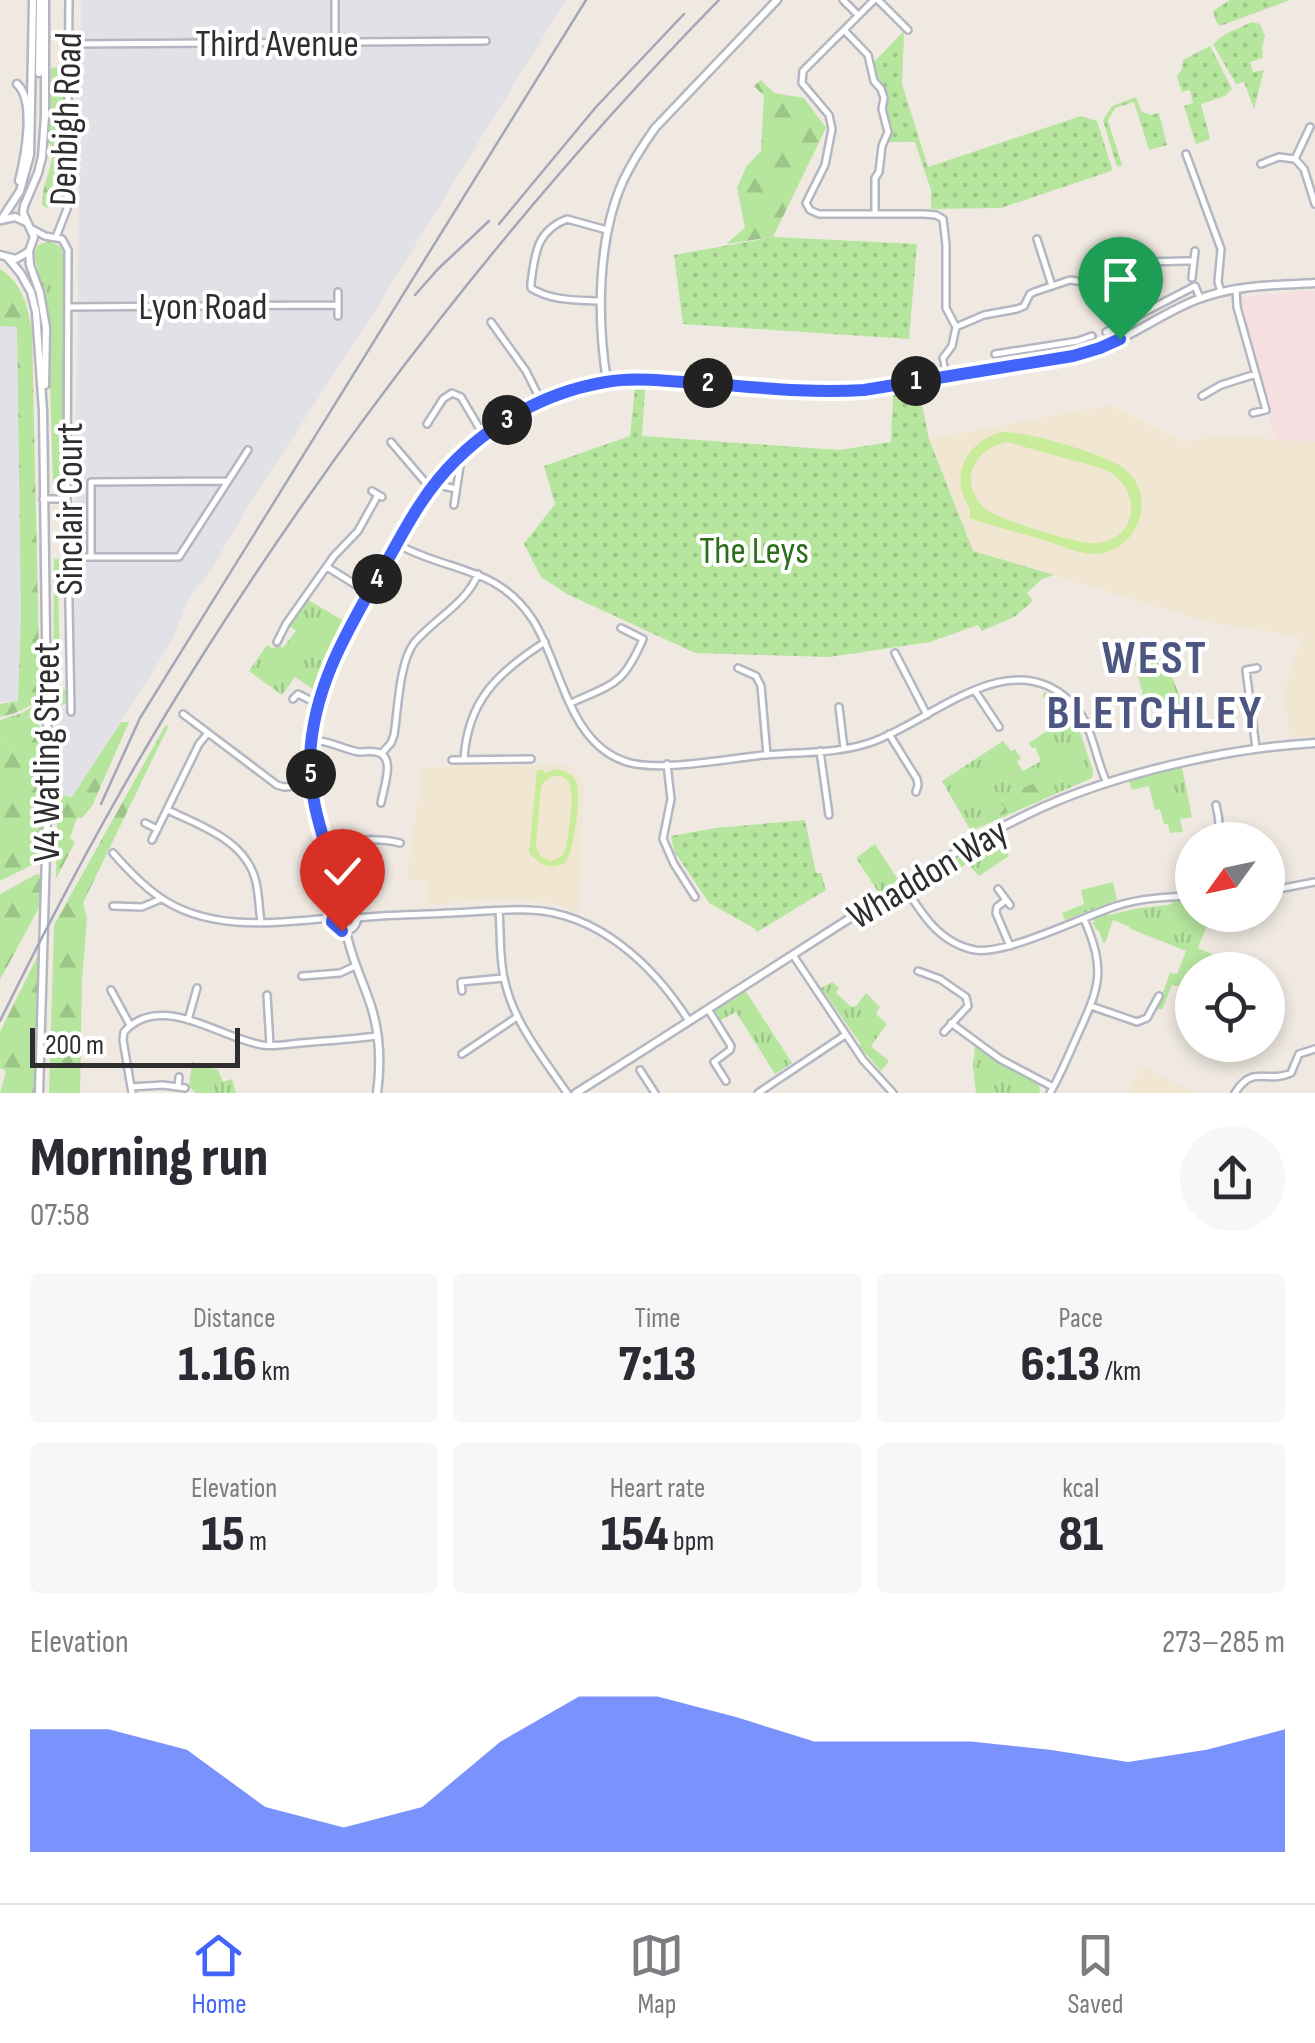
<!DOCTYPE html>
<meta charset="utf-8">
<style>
:root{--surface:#fff;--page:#f7f7f7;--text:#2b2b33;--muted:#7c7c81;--line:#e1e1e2;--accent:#4264fb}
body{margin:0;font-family:"Sofia Sans Condensed",sans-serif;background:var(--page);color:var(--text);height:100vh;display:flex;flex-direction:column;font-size:38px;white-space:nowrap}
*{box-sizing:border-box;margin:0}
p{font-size:32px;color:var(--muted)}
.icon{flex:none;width:55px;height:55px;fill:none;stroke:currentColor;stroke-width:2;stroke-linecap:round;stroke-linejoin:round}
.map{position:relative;height:1093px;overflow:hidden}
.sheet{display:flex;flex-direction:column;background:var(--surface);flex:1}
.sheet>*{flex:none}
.needle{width:65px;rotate:237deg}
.buttons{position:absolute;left:1175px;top:822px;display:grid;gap:20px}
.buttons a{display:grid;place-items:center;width:110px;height:110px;border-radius:50%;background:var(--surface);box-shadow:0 5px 15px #0003;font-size:50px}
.scale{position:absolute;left:30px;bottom:25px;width:210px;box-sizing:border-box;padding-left:10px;border:5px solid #2e2e2e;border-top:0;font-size:28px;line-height:35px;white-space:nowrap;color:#2e2e2e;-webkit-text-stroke:8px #fff;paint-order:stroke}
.pin{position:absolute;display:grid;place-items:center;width:85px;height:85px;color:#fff;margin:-102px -42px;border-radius:50% 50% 50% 0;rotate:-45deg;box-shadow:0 0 10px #0007}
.pin .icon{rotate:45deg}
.km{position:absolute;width:50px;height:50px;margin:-25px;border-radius:50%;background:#222;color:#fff;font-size:28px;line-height:50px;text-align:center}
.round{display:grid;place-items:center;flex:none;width:105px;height:105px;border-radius:52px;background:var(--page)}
.head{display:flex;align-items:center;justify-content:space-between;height:170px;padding:0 30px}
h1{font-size:55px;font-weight:800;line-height:75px}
.figures{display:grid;grid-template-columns:repeat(3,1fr);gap:15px;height:170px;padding:10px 30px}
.figures div{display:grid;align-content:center;border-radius:10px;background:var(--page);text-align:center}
.figures b{font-size:50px;font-weight:800}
.figures small{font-size:28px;font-weight:400}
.figures p{font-size:28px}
.chart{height:280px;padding:20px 30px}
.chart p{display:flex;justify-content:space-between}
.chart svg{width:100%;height:180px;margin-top:10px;fill:var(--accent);opacity:.7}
.tabs{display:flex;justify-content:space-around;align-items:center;height:140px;border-top:2px solid var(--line);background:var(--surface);font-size:28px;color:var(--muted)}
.tabs a{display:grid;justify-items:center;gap:5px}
.tabs .active{color:var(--accent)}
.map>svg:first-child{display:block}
</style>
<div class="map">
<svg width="1315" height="1093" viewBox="0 0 1315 1093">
<defs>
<pattern id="grass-tufts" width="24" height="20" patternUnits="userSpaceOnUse" patternTransform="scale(2.5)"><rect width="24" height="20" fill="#b6e59e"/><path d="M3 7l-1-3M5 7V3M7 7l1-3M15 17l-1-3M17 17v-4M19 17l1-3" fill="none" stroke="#9dc588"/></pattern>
<pattern id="forest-firs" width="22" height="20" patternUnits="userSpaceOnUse" patternTransform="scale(2.5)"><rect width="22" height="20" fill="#b6e59e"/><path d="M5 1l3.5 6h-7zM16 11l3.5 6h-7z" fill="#9dc588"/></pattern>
<pattern id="park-dots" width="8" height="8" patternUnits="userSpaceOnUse" patternTransform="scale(2.5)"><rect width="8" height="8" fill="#b6e59e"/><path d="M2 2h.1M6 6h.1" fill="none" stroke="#9dc588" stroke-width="1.8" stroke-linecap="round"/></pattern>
</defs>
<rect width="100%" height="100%" fill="#efe9e1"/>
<path fill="#e3e1e8" d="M 81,0 L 566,0 L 368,322 L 255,495 L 212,568 L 189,599 L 170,644 L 73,797 L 61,795 L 57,711 L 73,705 Z
M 0,326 L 17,326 L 21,614 L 18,701 L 0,702 Z"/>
<path fill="#f0e6d1" d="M 1111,405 L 1183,442 L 1224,435 L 1315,442 L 1315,737 L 1290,738 L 1284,692 L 1301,637 L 1207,622 L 973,551 L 929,439 Z
M 566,765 L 584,781 L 578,914 L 558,905 L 515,898 L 428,905 L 426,881 L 406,879 L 423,767 Z
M 1141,1066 L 1195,1093 L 1128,1093 Z"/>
<path fill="#f5dfe0" d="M 1302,291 L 1315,291 L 1315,442 L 1276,440 L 1239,307 L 1241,297 Z"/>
<path fill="url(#grass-tufts)" d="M 49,241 L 61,247 L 64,257 L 63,469 L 63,484 L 56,488 L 53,483 L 48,311 L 34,254 L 38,245 Z
M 357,599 L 359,600 C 341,630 327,658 317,692 L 295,677 L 282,695 L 249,671 L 267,645 L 273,648 L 279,646 L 283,648 L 296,631 L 290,626 L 308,600 L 344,621 Z
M 1152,648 L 1173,679 L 1182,703 L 1180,705 L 1172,707 L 1170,701 L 1146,707 L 1135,664 Z
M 1044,691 L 1070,713 L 1077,723 L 1093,771 L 1092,778 L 971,831 L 942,781 L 1003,741 L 1011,751 L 1015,749 L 1021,758 L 1017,762 L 1023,771 L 1041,761 L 1035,747 L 1032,748 L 1029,743 L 1050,729 L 1059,719 L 1050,704 L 1043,696 Z
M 22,713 L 24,717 L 32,718 L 32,752 L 27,756 L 21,753 L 0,734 L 0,720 Z
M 1182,767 L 1192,817 L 1180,819 L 1183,832 L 1170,833 L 1168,824 L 1164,824 L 1160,809 L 1155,810 L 1149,786 L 1132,790 L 1128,778 L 1133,780 Z
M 1001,836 L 1009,856 L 979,876 L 967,863 L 947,880 L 915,896 L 913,886 L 916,883 L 961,854 L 965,855 Z
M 875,844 L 898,880 L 879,893 L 856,858 Z
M 1113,882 L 1117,900 L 1065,920 L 1062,913 L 1084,904 L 1081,890 Z
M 1176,900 L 1192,901 L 1192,915 L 1211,915 L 1198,948 L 1230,962 L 1228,970 L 1192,970 L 1192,989 L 1172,985 L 1162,1010 L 1157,1008 L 1170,973 L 1177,974 L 1186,951 L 1131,929 L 1128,926 L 1113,920 L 1105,943 L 1103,943 L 1099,931 L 1095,928 L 1093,923 L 1096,915 L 1103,913 L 1109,915 L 1139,908 L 1169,905 Z
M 832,982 L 839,988 L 836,993 L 851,1007 L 856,1006 L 866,993 L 880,1007 L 876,1014 L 887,1024 L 871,1046 L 889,1061 L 881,1071 L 860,1047 L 860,1043 L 821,988 Z
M 745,990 L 792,1063 L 775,1074 L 736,1012 L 719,1021 L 712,1010 Z
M 975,1047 L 1039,1085 L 1040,1093 L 976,1093 L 973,1067 Z
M 192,1062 L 218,1070 L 223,1082 L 232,1079 L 236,1093 L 196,1093 L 189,1086 Z"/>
<path fill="url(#forest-firs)" d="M 64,66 L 64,141 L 58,147 C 61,168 49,187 48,208 L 42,205 C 41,184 55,167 52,146 L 48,143 L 51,68 Z
M 761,80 L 774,93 L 804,98 L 826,128 L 773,237 L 726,244 L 745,228 L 737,188 L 746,167 L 761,151 L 764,96 L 754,86 Z
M 0,269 C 23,283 27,306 32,330 L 40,701 L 15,713 L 0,717 L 0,704 L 18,701 L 21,614 L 17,327 L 0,326 Z
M 65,558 L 65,574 L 58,575 L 60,689 L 67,690 L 67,703 L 53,708 L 54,559 Z
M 35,705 L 39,705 L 42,851 L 36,863 L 0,881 L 0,734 L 21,753 L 27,755 L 32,752 L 32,718 L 24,717 L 22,713 Z
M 121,722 L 129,722 L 92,806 L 82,818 L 77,818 L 70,838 L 75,842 L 56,879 L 58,762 L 60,757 L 61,795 L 72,797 Z
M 169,725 L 83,903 L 87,918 L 82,980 L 80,1093 L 49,1093 L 54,925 L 165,726 Z
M 1033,784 L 1042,788 L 1052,787 L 1057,791 L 999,816 L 1005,807 L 998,800 L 1006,793 Z
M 37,874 L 42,877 L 42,902 L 0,980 L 0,894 Z
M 38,955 L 35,1093 L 0,1093 L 6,1071 L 0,1068 L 0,1032 Z"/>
<path fill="url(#park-dots)" d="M 1230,0 L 1290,0 L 1220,26 L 1216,22 L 1213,11 Z
M 1252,22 L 1260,24 L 1265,36 L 1262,48 L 1263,58 L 1250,62 L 1253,72 L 1264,70 L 1254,109 L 1244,82 L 1236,84 L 1213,44 L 1225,34 Z
M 904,31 L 902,84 L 928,167 L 1081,116 L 1097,121 L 1112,168 L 1111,171 L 1001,208 L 931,209 L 931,190 L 915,142 L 889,142 L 893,131 L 886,108 L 886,90 L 877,78 L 872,64 Z
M 1210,46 L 1232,89 L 1225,96 L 1201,104 L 1210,139 L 1196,144 L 1184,106 L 1193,103 L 1190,90 L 1182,92 L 1177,77 L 1182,69 L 1183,60 Z
M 1136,97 L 1141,111 L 1150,115 L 1159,113 L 1167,145 L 1149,150 L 1134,102 L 1115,108 L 1108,121 L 1122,165 L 1119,167 L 1116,164 L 1103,120 L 1112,106 Z
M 773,237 L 917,244 L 909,339 L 683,324 L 674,255 Z
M 635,388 L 645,389 L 642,436 L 839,450 L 891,442 L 893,393 L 919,390 L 929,439 L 973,551 L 1054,575 L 1042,579 L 1027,593 L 1033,601 L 1014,617 L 982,631 L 978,625 L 930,642 L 829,657 L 695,653 L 567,594 L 541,577 L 524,544 L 555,504 L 544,466 L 630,436 Z
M 805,820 L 816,873 L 821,873 L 826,890 L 757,932 L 754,928 L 709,903 L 674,851 L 671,836 L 716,828 Z"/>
<path fill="#c9ec9a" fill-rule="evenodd" d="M 1002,432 C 1025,431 1110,455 1126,470 C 1158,498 1137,553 1094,554 C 1080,554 1064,547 1050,542 C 1023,534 996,527 969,518 C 972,507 967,506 963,495 C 953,465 974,439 1002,432 ZM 1007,442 L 1104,469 C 1141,486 1141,536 1099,543 C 1081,546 1006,521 988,511 C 957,487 971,449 1007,442 Z
M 556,769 C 565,771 572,773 576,782 C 582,796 574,851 565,863 C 548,871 540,864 529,853 L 537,770 L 543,770 L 544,773 ZM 553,776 C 560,776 563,775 568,781 C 576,791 568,835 566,848 L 563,855 L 552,861 L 541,857 L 536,847 L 541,787 L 545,781 Z"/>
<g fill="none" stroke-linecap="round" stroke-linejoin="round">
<defs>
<path id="pedestrian" d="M 943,358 L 946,376"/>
<path id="minor" d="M 843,0 L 858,15
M 874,0 L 803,71 L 802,83 L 829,115 L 832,129 L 825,165 L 806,203 L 810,210 L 819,214 L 924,214 L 936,215 L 943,219 L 946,245 L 946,308 L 956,327
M 878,0 L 908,30
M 844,30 L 868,55 L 874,81 L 881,89 L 884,98 L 882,109 L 888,132 L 882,146 L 879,172 L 875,178 L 875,214
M 68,44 L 486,41
M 335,44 L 335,0
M 1186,154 L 1221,249 L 1218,282 L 1221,292
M 1295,159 L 1310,127
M 1261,164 L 1279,157 L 1295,159 L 1304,169 L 1315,204
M 32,229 L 45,236 L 62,239 L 68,250 L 67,499 L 71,712
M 56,237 L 67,209 L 69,0
M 1037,239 L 1052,286
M 1192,278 L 1195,251
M 1236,289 L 1237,307 L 1266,410 L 1253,413
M 338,292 L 338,316
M 600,301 C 577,300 551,301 531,288 L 531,283 C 535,254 536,231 567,219 L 607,230
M 68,307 L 338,305
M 491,322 L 526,371 L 541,401
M 1106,332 L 1195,286 L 1200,298
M 995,354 L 1078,341 L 1092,336
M 943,358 L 952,346 L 956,327 L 984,315 L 1017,309 L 1024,306 L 1030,294 L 1034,292 L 1070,280 L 1091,283 L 1101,276 L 1112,260 C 1139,265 1165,260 1193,261
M 1202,396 L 1221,385 L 1256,374
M 427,424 L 443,399 L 452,393 L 461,397 L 484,436
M 391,442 L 431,489
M 434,484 L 456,489
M 372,491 L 382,497
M 43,499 L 67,499
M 454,505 L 460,466 L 456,460
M 397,544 C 449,573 497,565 533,620 C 562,666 568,744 627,762 C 657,772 728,759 763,755 C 797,752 836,754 869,743 C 930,723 1008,642 1070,701 C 1093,722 1094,756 1107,783
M 68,557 L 179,557 L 248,450
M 91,557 L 91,482 L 227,481
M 327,567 L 369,593
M 277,642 L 286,624 L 334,556 L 358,531 L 378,495
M 895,653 L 927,715
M 738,668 L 756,676 L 761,686 L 767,755
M 975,691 L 999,727
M 293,699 L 298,694 L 318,704
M 571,703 C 615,683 623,685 643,639 L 621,628
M 839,707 L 844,748
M 183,714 L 277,785 L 284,787 L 311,785
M 889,734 L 917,779 L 918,785 L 916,792
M 311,740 C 329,740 342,749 359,752 C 365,752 371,751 376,752 C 397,755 383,789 381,803
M 1256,748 L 1246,670 L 1257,668
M 820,751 L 829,815
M 382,753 L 391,743 L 394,735 C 398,710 399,663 414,643 C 434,619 466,604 478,574
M 452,760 L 531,759
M 464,760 C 467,701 498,672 545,642
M 667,764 L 671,799 L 663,839 L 674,864 L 695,897
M 168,810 C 202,827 246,840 256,882 C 259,895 259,909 261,922
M 145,823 L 157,829
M 152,840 L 199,744 L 208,733
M 1204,840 C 1223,829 1220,825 1216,805
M 326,845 C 348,840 378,837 400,843
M 113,853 C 127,869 141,884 158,896 C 208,932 274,923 331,918
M 903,884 C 921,913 939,943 975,950 C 1006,955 1082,917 1116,906 C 1141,898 1166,897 1192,896
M 998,889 L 1010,905
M 1268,891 L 1315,882
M 1006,900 L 997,907 L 996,913 L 1010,946
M 113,906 L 142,907 L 161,899
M 499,911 C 501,934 499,960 505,982 C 514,1023 544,1059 567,1093
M 357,918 C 388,914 420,915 451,913 C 477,912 503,909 529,910 C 598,912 654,966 689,1021
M 793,955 L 863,1060 L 893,1093
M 918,971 L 940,979 L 966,997 L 968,1006 L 944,1032
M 302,976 L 340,973 L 355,966
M 111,990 L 130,1025
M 462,991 L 461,982 L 503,978
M 267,995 L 270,1045
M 1091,1006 L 1137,1022 L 1147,1018 L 1159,996
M 708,1009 L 731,1046 L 730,1050 L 714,1062 L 726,1081
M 188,1020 L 197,988
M 951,1023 L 1000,1059 L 1053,1087
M 462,1054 L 517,1017
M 640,1070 L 655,1093
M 131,1087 L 163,1085 L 185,1088
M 178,1087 L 179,1077
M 132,1093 L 123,1040 L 124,1032 C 160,991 220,1038 262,1045 C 274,1047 288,1044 300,1043 C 326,1041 352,1039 378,1036
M 758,1093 L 845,1035
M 1050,1093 C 1061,1074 1069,1054 1078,1034 C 1100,986 1106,970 1084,919
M 1235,1093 C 1253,1064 1266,1084 1291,1073 L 1299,1054 L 1315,1049"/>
<path id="tertiary" d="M 39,73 L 40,0
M 17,84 C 36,101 25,157 19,181
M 1,220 L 20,191 L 30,155 L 33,0
M 1,220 L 15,217 L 26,222
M 0,255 L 16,259 L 28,252
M 8,258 L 21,274 L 31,292 L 36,312 L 43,411 L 48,784 L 39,1093
M 607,381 C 597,320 597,239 623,181 C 632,162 643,145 655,128 L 777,0
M 45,385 L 46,328 L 40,293 L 30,265 L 29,251 L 34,237 L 23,213 L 24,206 L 38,173 L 42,157 L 45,116 L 45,0
M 342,905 C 332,856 308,808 310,758 C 313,691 343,638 375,583 C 391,556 404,529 420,503 C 461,440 531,395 605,382 C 630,378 656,380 681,382 C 731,385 782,392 832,392 C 862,392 892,385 922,380 C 957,374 992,369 1027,364 C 1052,360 1078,357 1101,348 C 1134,335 1163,313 1196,300 C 1233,285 1275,285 1315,283
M331 918a13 13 0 1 1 26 0a13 13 0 1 1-26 0Z
M 346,931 C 351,958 363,981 371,1006 C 380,1034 381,1064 377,1093
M 576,1093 C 662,1039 747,984 833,929 C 901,886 968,841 1043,807 C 1122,772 1229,748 1315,743"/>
</defs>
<use href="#pedestrian" stroke="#b4b7c1" stroke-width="9"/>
<use href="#minor" stroke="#b4b7c1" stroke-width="10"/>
<use href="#tertiary" stroke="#b4b7c1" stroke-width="11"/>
<use href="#pedestrian" stroke="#fff" stroke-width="4"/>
<use href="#minor" stroke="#fff" stroke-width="5"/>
<use href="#tertiary" stroke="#fff" stroke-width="6"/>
<path stroke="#a3a6b8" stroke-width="2.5" d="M 499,224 L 596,107 L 684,14
M 415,295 L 438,269 L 489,221
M 101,804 L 140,718 L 586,0
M 0,1021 C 60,899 124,779 197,664 C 345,429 524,199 719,0"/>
</g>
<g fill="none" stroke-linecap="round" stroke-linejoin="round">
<defs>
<path id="route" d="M 342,931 L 332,922 L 334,911 L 342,905 C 332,857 308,808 310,757 C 313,691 343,638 375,582 C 391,556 404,528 421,503 C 462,440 532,394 606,382 C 634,377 662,381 689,382 C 747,386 806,394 864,390 L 1073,356 L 1100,348 L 1120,339"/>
</defs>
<use href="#route" stroke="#fff" stroke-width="20"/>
<use href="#route" stroke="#4264fb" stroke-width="12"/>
</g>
<g text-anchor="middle" stroke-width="8" stroke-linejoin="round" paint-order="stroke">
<g font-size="38" fill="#2e2e2e" stroke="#fff">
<text x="277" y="56">Third Avenue</text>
<text transform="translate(65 119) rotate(-88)" y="13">Denbigh Road</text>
<text x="203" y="319">Lyon Road</text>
<text transform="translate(69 509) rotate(-90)" y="13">Sinclair Court</text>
<text transform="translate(46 752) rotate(-90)" y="13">V4 Watling Street</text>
<text transform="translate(927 873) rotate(-31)" y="13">Whaddon Way</text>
</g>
<g font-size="38" fill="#2c6e1b" stroke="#fff">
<text x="754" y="563">The Leys</text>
</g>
<g font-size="48" font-weight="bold" letter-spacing="2.5" fill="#4d5680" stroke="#fff">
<text x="1155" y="673">WEST<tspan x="1155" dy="55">BLETCHLEY</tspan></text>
</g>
</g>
</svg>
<div class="buttons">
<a><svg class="needle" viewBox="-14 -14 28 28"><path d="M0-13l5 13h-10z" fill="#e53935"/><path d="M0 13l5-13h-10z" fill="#7c7c81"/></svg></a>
<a><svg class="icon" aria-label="locate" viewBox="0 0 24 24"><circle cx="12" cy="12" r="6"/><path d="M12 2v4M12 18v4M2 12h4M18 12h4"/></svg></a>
</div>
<div class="scale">200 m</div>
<div class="pin" style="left:1120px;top:339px;background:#1e9e55"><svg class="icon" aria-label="arrive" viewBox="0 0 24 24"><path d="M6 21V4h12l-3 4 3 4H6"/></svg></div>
<div class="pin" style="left:342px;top:931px;background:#d93025"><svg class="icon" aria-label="check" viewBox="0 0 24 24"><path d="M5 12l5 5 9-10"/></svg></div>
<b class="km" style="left:916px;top:381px">1</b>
<b class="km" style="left:708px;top:383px">2</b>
<b class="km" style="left:507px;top:420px">3</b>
<b class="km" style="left:377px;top:579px">4</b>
<b class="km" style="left:311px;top:774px">5</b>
</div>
<section class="sheet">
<div class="head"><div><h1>Morning run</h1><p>07:58</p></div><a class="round"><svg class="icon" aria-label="share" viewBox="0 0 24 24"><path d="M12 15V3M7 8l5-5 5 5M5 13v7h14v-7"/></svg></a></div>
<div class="figures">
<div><p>Distance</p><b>1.16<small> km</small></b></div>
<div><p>Time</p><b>7:13</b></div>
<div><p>Pace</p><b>6:13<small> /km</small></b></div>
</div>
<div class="figures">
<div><p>Elevation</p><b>15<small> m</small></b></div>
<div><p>Heart rate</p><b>154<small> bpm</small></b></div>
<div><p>kcal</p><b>81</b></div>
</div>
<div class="chart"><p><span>Elevation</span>273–285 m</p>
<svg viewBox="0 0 160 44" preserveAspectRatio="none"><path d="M0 44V14L10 14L20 19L30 33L40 38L50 33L60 17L70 6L80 6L90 11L100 17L110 17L120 17L130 19L140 22L150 19L160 14V44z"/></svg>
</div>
</section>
<nav class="tabs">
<a class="active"><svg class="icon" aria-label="home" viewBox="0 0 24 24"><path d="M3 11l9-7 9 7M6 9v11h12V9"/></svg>Home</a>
<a><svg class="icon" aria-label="map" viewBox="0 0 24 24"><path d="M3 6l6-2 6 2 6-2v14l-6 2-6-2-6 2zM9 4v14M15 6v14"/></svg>Map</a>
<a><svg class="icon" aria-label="saved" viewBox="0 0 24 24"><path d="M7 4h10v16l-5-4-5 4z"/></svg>Saved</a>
</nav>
